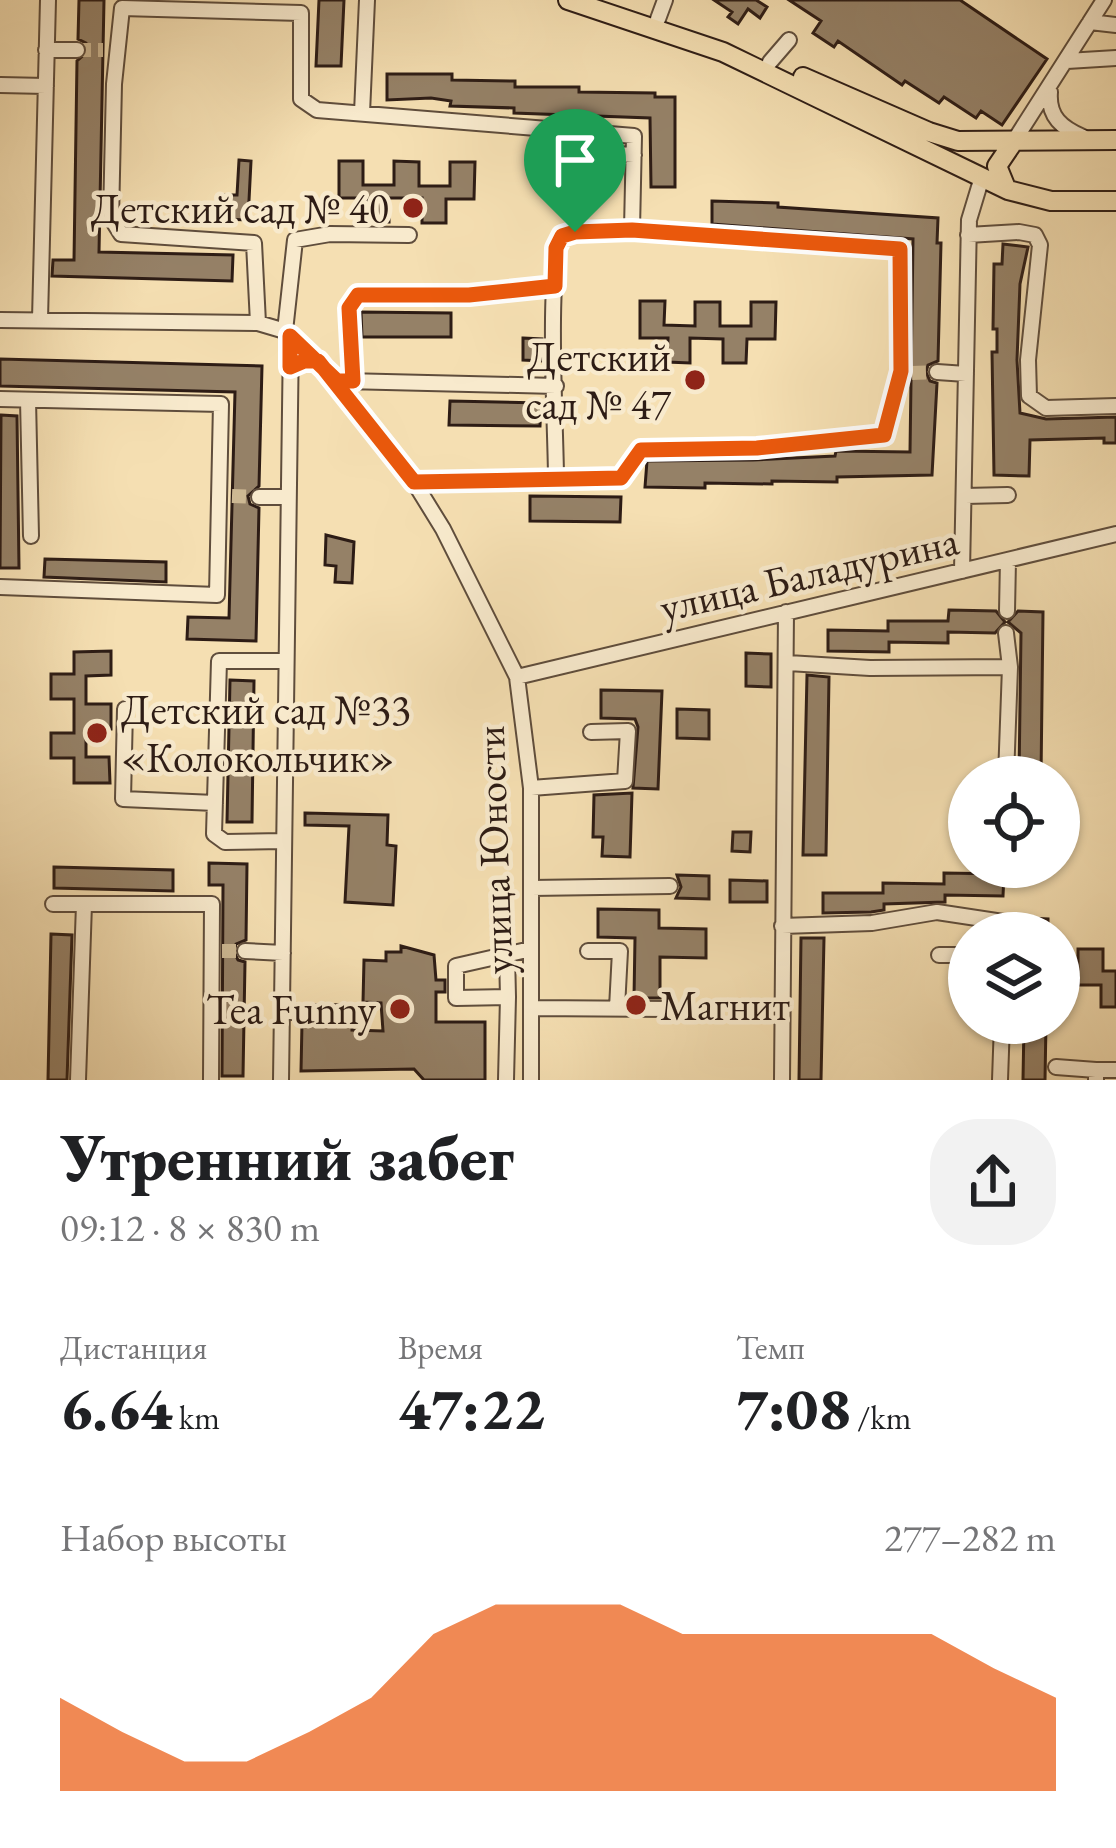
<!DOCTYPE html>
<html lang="ru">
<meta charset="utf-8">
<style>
:root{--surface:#fff;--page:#f2f2f2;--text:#202124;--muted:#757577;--accent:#ea580c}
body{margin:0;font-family:"EB Garamond",serif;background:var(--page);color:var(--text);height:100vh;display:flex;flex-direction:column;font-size:45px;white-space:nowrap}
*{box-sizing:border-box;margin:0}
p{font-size:39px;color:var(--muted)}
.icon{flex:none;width:66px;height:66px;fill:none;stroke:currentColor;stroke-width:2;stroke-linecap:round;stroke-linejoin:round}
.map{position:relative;height:1080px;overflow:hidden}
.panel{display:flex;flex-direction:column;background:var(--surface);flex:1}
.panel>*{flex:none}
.buttons{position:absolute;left:948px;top:756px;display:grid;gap:24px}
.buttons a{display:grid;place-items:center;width:132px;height:132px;border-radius:50%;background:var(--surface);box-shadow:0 3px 9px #0004;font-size:60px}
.pin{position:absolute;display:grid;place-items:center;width:102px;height:102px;color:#fff;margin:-123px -51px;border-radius:50% 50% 50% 0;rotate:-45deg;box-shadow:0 0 12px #0007}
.pin .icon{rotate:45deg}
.round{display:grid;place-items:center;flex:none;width:126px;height:126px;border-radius:48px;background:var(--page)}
.headline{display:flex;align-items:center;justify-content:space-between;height:204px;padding:0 60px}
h1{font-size:66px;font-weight:800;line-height:90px}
.figures{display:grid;grid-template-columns:repeat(3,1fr);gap:18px;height:204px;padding:12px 60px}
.figures div{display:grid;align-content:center}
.figures b{font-size:60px;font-weight:800}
.figures small{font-size:33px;font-weight:400}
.figures p{font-size:33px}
.chart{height:336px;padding:24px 60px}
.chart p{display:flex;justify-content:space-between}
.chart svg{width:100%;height:216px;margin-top:12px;fill:var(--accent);opacity:.7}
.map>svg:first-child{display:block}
</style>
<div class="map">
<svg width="1116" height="1080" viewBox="0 0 1116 1080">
<rect width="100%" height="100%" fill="#f5dfb2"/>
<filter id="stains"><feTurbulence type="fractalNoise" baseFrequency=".00167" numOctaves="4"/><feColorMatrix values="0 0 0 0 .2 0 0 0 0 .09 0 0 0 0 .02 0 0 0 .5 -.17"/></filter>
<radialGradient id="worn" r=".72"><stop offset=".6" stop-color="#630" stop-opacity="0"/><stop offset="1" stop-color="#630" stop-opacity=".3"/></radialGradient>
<path fill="#958167" stroke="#2d1c15" stroke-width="3" d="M 79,0 L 104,0 L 99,252 L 233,255 L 232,281 L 52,276 L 53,260 L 74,260 L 77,61 L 88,51 L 86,43 L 78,39 Z
M 319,0 L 344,0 L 341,66 L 316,66 Z
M 714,0 L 756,0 L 767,7 L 760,18 L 748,9 L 738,24 L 728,17 L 732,12 Z
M 789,0 L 960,0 L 1047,59 L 1002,125 L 981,111 L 976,118 L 944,97 L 939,103 L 905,81 L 902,85 L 838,41 L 834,47 L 813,33 L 821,21 Z
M 387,74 L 452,74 L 452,80 L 515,81 L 515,87 L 579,87 L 579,92 L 655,93 L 655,97 L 675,97 L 675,187 L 651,187 L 650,118 L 514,113 L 514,108 L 450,106 L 451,101 L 431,98 L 387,100 Z
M 239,160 L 251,161 L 248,220 L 223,219 L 224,195 L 237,195 Z
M 339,161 L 363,161 L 363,185 L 394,185 L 394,161 L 419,162 L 419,186 L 450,186 L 450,162 L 475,162 L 474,199 L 446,199 L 446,223 L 422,223 L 422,198 L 389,198 L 389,222 L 366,222 L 367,198 L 339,198 Z
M 712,201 L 778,203 L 778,207 L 938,218 L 937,243 L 941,243 L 938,361 L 928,365 L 926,372 L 930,381 L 937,383 L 932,475 L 837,477 L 837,482 L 772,481 L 772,484 L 705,483 L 705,488 L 645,487 L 647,461 L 753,460 L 835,456 L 836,451 L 910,452 L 913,239 L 712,224 Z
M 1003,244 L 1028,247 L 1020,284 L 1017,360 L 1020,413 L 1046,419 L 1116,417 L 1116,443 L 1104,443 L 1104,438 L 1030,440 L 1029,476 L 994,475 L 992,352 L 997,352 L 997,329 L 993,329 L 994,264 L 1002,264 Z
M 640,301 L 665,301 L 664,325 L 695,326 L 695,302 L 720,302 L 720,326 L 751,326 L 751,302 L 776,302 L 775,339 L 747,339 L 746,363 L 723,363 L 723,339 L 690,338 L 690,363 L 667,362 L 668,338 L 640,338 Z
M 361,312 L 451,313 L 451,337 L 362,337 Z
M 523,338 L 542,339 L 542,361 L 523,360 Z
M 0,359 L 262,366 L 259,486 L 248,496 L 250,504 L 259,508 L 256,641 L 187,639 L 188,617 L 229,618 L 235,392 L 0,386 Z
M 450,401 L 541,403 L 540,426 L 449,425 Z
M 1,415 L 17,416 L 19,568 L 0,568 Z
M 530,496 L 621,497 L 620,522 L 530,521 Z
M 326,535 L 354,542 L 352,583 L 335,582 L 336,566 L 325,565 Z
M 45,559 L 166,562 L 166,582 L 44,577 Z
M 949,610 L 996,611 L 1005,622 L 995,633 L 948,632 L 948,643 L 889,642 L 889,652 L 828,651 L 828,630 L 888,631 L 888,621 L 948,621 Z
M 1018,611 L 1043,612 L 1041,777 L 1019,777 L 1021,633 L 1008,622 Z
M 111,651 L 111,675 L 86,676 L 86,704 L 111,704 L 111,729 L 86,729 L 86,757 L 109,757 L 110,783 L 74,783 L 74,758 L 51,758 L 51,733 L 74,733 L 74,699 L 51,699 L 51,674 L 74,674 L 74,652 Z
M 746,653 L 771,654 L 771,687 L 746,686 Z
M 807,675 L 829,677 L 826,855 L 803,855 Z
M 230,680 L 254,681 L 252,822 L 227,822 Z
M 601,690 L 662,691 L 658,789 L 633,788 L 638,727 L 635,719 L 601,718 Z
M 677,709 L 709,710 L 709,739 L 677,738 Z
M 632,793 L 630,857 L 602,856 L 603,837 L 593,837 L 594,795 Z
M 305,813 L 388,815 L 387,845 L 396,846 L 393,905 L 345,902 L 349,826 L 305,825 Z
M 733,832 L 751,832 L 750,852 L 732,851 Z
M 209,863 L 247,864 L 246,940 L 236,944 L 234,952 L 238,960 L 245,962 L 243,1076 L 222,1076 L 223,885 L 209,885 Z
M 54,867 L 173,870 L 173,891 L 54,888 Z
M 944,873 L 1004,874 L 1003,896 L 945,895 L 945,902 L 884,904 L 884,910 L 871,912 L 823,913 L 823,893 L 883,893 L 883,883 L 944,884 Z
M 677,875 L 709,876 L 709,899 L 676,898 L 681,887 Z
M 730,880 L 767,881 L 767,902 L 730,902 Z
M 598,909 L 659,910 L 659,928 L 706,929 L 706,958 L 660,957 L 660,998 L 634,998 L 635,938 L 598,937 Z
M 1026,918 L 1048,919 L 1048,933 L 1025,933 Z
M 51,934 L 72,935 L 67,1080 L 48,1080 Z
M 801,938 L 824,938 L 821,1080 L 799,1080 Z
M 401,946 L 434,955 L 436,980 L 445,980 L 445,992 L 436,992 L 436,1022 L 485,1022 L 485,1080 L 424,1080 L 414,1069 L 301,1071 L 302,1023 L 352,1023 L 352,1030 L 383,1031 L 381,1003 L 363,1002 L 364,960 L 386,961 L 386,952 L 401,952 Z
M 1078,949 L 1103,949 L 1103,971 L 1116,971 L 1116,1007 L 1101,1007 L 1101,985 L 1078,985 Z
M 1024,1023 L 1046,1023 L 1045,1080 L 1023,1080 Z"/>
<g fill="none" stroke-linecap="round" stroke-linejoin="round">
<path stroke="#cdb893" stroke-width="14" stroke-dasharray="14 7" stroke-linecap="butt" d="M 77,50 L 103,50
M 912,373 L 937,372
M 232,496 L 259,497
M 222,951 L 245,951"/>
<defs>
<path id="minor" d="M 658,19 L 665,0
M 1090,22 L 1116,25
M 46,50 L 77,50
M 1067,61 L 1116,58
M 770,62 L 789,40
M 0,85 L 46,86
M 1050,92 C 1048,117 1062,128 1083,137
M 362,113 L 367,0
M 1014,141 L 1104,0
M 554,151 L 634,155
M 968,235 L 1019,232 L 1035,235 L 1040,245 L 1028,360 L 1029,396 L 1046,408 L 1116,406
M 40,319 L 48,0
M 0,320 L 258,323 L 285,331 L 313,356 L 337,381 L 414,482 L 443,529 L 517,677 L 531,788 L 531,1080
M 258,323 L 254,243 L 121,234 L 111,218 L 114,84 L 122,8 L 301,13 L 301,99 L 317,110 L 634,136 L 632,229
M 285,331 L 295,240 L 330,234 L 409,235
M 937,372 L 966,374
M 345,381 L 556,386
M 353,381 L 349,308 L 358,295 L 469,295 L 555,286
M 0,399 L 221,404 L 217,595 L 0,587
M 28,400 L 31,536
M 414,482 L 556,478 C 556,433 546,267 562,236 L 575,232 L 632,229 L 900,249 L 901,371 L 884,435 L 757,448 L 641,450 L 621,478 L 556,478
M 965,496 L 1008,495
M 259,497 L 287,497
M 962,571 L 969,220 L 982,177
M 1007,611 L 1008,560
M 1006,633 L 1010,667
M 788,663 L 870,668 L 1010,667 L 1006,777
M 517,677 L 1116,534
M 125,709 L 123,799 L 215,803
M 531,788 L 625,781 L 628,731 L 591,732
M 283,841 L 225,842 L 214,834 L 219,661 L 283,661
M 531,888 L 670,886
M 53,904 L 84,904
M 782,926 L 872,923 L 937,912 L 1003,922 L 1004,933
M 245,951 L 283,953
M 588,951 L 620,951 L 617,1008
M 507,954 L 508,997 L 456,998 L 456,966 L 531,949
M 939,955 L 969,955
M 531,1008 L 668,1009
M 282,1012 L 346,1012
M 1056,1067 L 1096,1070
M 78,1080 L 84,904 L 212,904 L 211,1080
M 281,1080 L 291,336
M 506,1080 L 508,997
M 782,1080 L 786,612
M 1000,1080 L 1002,1023
M 1096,1080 L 1096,1070 L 1116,1070"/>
<path id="major" d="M 568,0 L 723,52 L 1008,190 L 1051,201 L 1116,201
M 803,77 L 929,132 L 958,141 L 1116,140
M 1006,188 L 997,166 L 1014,141"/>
</defs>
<use href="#minor" stroke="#5f4d3c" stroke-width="18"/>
<use href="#major" stroke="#2d1c15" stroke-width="22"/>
<use href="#minor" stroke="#f8eacd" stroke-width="14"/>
<use href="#major" stroke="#f5dfb2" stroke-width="18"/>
</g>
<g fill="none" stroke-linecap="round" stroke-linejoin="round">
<defs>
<path id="route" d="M 575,232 L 562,236 L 556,248 L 555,286 L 469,295 L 358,295 L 349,308 L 353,381 L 337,381 L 290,336 L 290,367 L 304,361 L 318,361 L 414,482 L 621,478 L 641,450 L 757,448 L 884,435 L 901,371 L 900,249 L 632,230 L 575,232"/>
</defs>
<use href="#route" stroke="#fff" stroke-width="24"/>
<use href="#route" stroke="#ea580c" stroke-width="15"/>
</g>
<g fill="#8f2418" stroke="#f8eacd" stroke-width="4.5">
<circle cx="413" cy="208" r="12"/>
<circle cx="695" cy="380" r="12"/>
<circle cx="97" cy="733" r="12"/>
<circle cx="636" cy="1005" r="12"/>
<circle cx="400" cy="1009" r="12"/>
</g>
<g text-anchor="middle" stroke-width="9" stroke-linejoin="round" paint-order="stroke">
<g font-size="42" fill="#2d1c15" stroke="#f8eacd" text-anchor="end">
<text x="389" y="223">Детский сад № 40</text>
<text x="671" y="371">Детский<tspan x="671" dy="48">сад № 47</tspan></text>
<text x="121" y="724" text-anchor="start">Детский сад №33<tspan x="121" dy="48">«Колокольчик»</tspan></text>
<text x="660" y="1020" text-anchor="start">Магнит</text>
<text x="376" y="1024">Tea Funny</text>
</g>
<g font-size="42" fill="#2d1c15" stroke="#f8eacd">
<text transform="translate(809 573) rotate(-13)" y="15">улица Баладурина</text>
<text transform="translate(493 850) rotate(-92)" y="15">улица Юности</text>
</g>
</g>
<rect width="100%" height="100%" filter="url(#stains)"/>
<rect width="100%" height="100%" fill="url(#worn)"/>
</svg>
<div class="buttons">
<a><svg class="icon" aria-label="locate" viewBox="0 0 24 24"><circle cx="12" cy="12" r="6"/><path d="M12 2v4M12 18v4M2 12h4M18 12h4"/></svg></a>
<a><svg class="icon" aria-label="layers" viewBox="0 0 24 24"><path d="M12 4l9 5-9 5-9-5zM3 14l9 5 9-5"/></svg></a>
</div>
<div class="pin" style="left:575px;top:232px;background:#1e9e55"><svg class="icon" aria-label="arrive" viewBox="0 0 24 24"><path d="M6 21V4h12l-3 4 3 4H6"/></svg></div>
</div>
<section class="panel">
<div class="headline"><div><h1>Утренний забег</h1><p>09:12 · 8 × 830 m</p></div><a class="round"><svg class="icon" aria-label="share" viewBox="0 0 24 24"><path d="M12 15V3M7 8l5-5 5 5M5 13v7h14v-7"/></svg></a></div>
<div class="figures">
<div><p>Дистанция</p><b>6.64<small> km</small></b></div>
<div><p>Время</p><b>47:22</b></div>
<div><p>Темп</p><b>7:08<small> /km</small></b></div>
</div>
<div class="chart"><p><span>Набор высоты</span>277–282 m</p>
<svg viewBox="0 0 160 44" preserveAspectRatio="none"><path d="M0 44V25L10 32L20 38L30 38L40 32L50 25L60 12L70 6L80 6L90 6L100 12L110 12L120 12L130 12L140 12L150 19L160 25V44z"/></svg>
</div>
</section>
